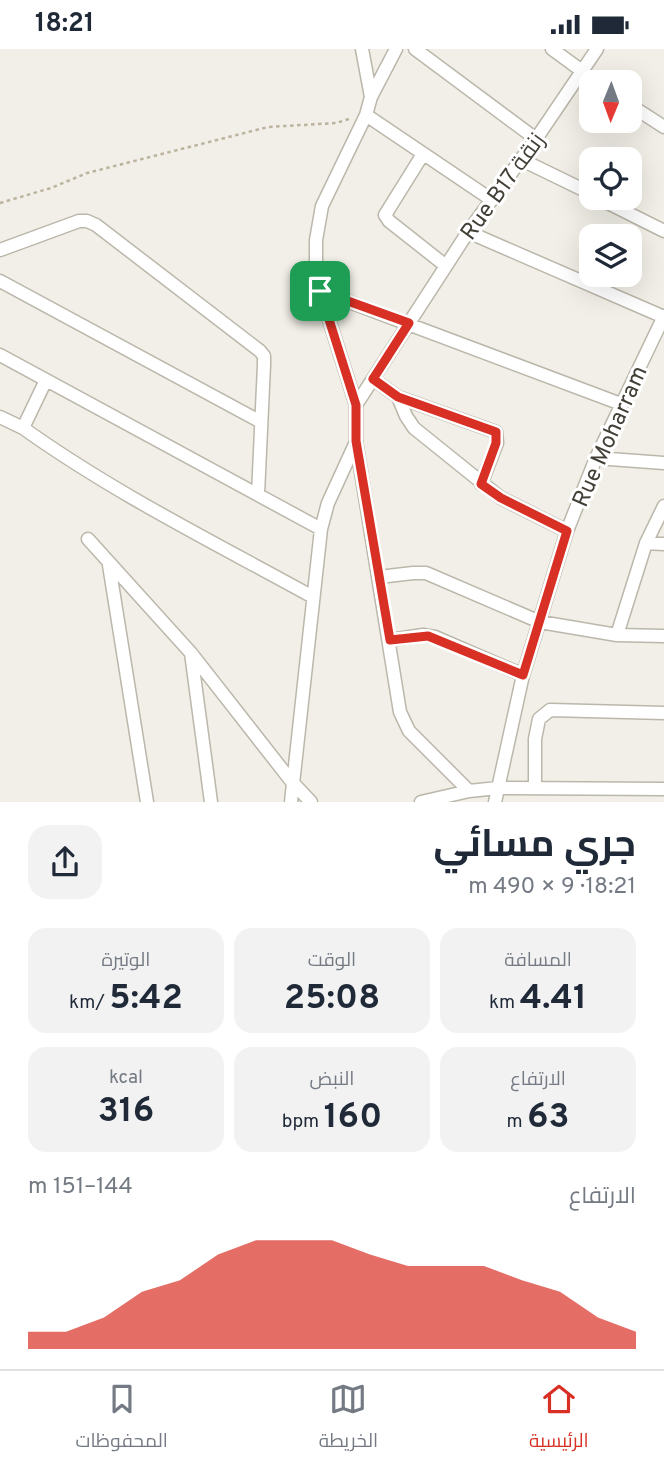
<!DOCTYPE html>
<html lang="ar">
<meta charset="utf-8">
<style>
:root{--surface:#fff;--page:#f2f2f3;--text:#1f2937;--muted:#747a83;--line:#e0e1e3;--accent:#d93025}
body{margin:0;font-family:Overpass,Cairo,sans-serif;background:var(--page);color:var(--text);direction:rtl;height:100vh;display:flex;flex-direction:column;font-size:26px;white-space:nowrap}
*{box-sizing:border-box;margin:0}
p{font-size:23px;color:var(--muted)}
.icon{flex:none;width:38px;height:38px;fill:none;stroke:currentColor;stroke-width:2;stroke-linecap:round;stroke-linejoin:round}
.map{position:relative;height:753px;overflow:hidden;direction:ltr}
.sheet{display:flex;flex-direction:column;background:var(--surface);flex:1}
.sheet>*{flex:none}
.needle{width:46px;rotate:181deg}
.controls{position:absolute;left:579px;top:21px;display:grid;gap:14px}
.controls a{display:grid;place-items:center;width:63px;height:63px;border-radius:14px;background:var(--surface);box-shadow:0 7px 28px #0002;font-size:35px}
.pin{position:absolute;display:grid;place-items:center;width:60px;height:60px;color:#fff;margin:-30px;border-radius:14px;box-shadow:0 4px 10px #0006}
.round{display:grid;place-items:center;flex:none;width:74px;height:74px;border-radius:21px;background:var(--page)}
.summary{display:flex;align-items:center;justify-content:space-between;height:119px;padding:0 28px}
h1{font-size:38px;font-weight:700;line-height:52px}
.figures{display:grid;grid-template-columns:repeat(3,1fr);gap:10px;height:119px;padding:7px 28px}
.figures div{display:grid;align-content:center;border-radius:18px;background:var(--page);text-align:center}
.figures b{font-size:35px;font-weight:700}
.figures small{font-size:19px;font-weight:400}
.figures p{font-size:19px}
.chart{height:196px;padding:14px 28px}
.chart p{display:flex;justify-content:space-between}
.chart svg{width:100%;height:126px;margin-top:7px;fill:var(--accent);opacity:.7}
.status{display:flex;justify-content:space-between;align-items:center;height:49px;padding:0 35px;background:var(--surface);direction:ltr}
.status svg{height:19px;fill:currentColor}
.menu{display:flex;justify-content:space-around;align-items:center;height:98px;border-top:2px solid var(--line);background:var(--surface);font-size:19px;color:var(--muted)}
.menu a{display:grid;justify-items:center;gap:4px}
.menu .selected{color:var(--accent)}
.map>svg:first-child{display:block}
</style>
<div class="status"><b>18:21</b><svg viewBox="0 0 49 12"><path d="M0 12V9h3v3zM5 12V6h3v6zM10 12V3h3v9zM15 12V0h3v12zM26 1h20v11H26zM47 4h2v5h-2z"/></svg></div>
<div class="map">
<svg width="664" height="753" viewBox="0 0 664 753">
<rect width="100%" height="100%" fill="#f1efe7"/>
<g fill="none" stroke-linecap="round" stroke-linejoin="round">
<defs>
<path id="minor" d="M 362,0 L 371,48
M 396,0 L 371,48 L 366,66 L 322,157 L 316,191 L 316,214 L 320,242 L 356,356 L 356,392 L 400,663 L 409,682 L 469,742
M 415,0 L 536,90
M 552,0 L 597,33
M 630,56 L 664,78
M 366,66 L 492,151
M 423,105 L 385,166 L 389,172 L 446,217
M 522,111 L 592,145
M 598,149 L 664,182
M 468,183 L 664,268
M 0,201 L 79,172 L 87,172 L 96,176 L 260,302 L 264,307 L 264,316 L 258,445
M 0,232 L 261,373
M 320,242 L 621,355
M 0,306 L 321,480
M 373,330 L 398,348 L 496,383 L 497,394 L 481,435
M 46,331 L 23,379 C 114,444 215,494 313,548
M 398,348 L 406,367 L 414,379 L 501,449 L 567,482
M 356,356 L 468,183 L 536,90 L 597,0
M 0,368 L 23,379
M 596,409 L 664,414
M 88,490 L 191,604 L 292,733 L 311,753
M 646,494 L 664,495
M 109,516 L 147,753
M 379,528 L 413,524 L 426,524 L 540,573 L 617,586 L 664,587
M 617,586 L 646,494 L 664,457
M 390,591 L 423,586 L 435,588 L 523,626
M 191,604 L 211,753
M 535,739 L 535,690 L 539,670 L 550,661 L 664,664
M 291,753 L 321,480 L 328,454 L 356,393
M 421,753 L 469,742 L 498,739 L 664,740
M 495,753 L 523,626 L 567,482 L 596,409 L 664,267"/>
</defs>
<use href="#minor" stroke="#bbb7ab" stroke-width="15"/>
<path stroke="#bbb39e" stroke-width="2.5" stroke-dasharray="3.5 3.5" stroke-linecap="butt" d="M 0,154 L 51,139 L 87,124 L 268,78 L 336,74 L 349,70"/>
<use href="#minor" stroke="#fff" stroke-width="12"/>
</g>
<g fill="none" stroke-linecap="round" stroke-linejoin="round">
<defs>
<path id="route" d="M 320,242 L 409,274 L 373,330 L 398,348 L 496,383 L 496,394 L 481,435 L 501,449 L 567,482 L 523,626 L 428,587 L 390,591 L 356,392 L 356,356 Z"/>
</defs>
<use href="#route" stroke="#fff" stroke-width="14"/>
<use href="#route" stroke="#d93025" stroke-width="9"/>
</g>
<g text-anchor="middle" stroke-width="6" stroke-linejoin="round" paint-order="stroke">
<g font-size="23" fill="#433f37" stroke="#fff">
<text transform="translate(502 137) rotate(-54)" y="8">Rue B17 زنقة</text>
<text transform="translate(609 387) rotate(-66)" y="8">Rue Moharram</text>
</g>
</g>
</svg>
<div class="controls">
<a><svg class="needle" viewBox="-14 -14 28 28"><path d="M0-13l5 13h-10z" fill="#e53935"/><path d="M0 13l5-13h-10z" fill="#747a83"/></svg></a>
<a><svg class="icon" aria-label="locate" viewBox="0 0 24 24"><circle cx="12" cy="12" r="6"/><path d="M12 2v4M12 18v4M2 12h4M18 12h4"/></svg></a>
<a><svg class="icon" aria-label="layers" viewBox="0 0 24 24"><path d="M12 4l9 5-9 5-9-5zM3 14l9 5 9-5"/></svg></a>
</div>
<div class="pin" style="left:320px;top:242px;background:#1e9e55"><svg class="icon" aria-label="arrive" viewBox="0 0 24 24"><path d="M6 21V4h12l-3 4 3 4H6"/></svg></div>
</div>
<section class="sheet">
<div class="summary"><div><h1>جري مسائي</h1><p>18:21 · 9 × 490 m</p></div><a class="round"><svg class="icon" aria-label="share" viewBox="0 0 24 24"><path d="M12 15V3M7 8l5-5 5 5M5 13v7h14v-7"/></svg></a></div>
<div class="figures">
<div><p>المسافة</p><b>4.41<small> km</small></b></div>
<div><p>الوقت</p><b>25:08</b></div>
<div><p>الوتيرة</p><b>5:42<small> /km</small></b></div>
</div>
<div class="figures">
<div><p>الارتفاع</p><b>63<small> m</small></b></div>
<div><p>النبض</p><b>160<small> bpm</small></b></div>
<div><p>kcal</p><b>316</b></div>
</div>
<div class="chart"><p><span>الارتفاع</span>144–151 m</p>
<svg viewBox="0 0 160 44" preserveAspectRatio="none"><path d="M0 44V38L10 38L20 33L30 24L40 20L50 11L60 6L70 6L80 6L90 11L100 15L110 15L120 15L130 20L140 24L150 33L160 38V44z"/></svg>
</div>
</section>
<nav class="menu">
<a class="selected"><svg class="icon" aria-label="home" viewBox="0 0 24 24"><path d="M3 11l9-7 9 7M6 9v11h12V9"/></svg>الرئيسية</a>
<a><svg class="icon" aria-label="map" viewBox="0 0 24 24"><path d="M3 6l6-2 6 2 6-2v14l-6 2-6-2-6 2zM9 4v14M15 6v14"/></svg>الخريطة</a>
<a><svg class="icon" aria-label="saved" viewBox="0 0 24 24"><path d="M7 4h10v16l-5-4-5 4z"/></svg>المحفوظات</a>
</nav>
